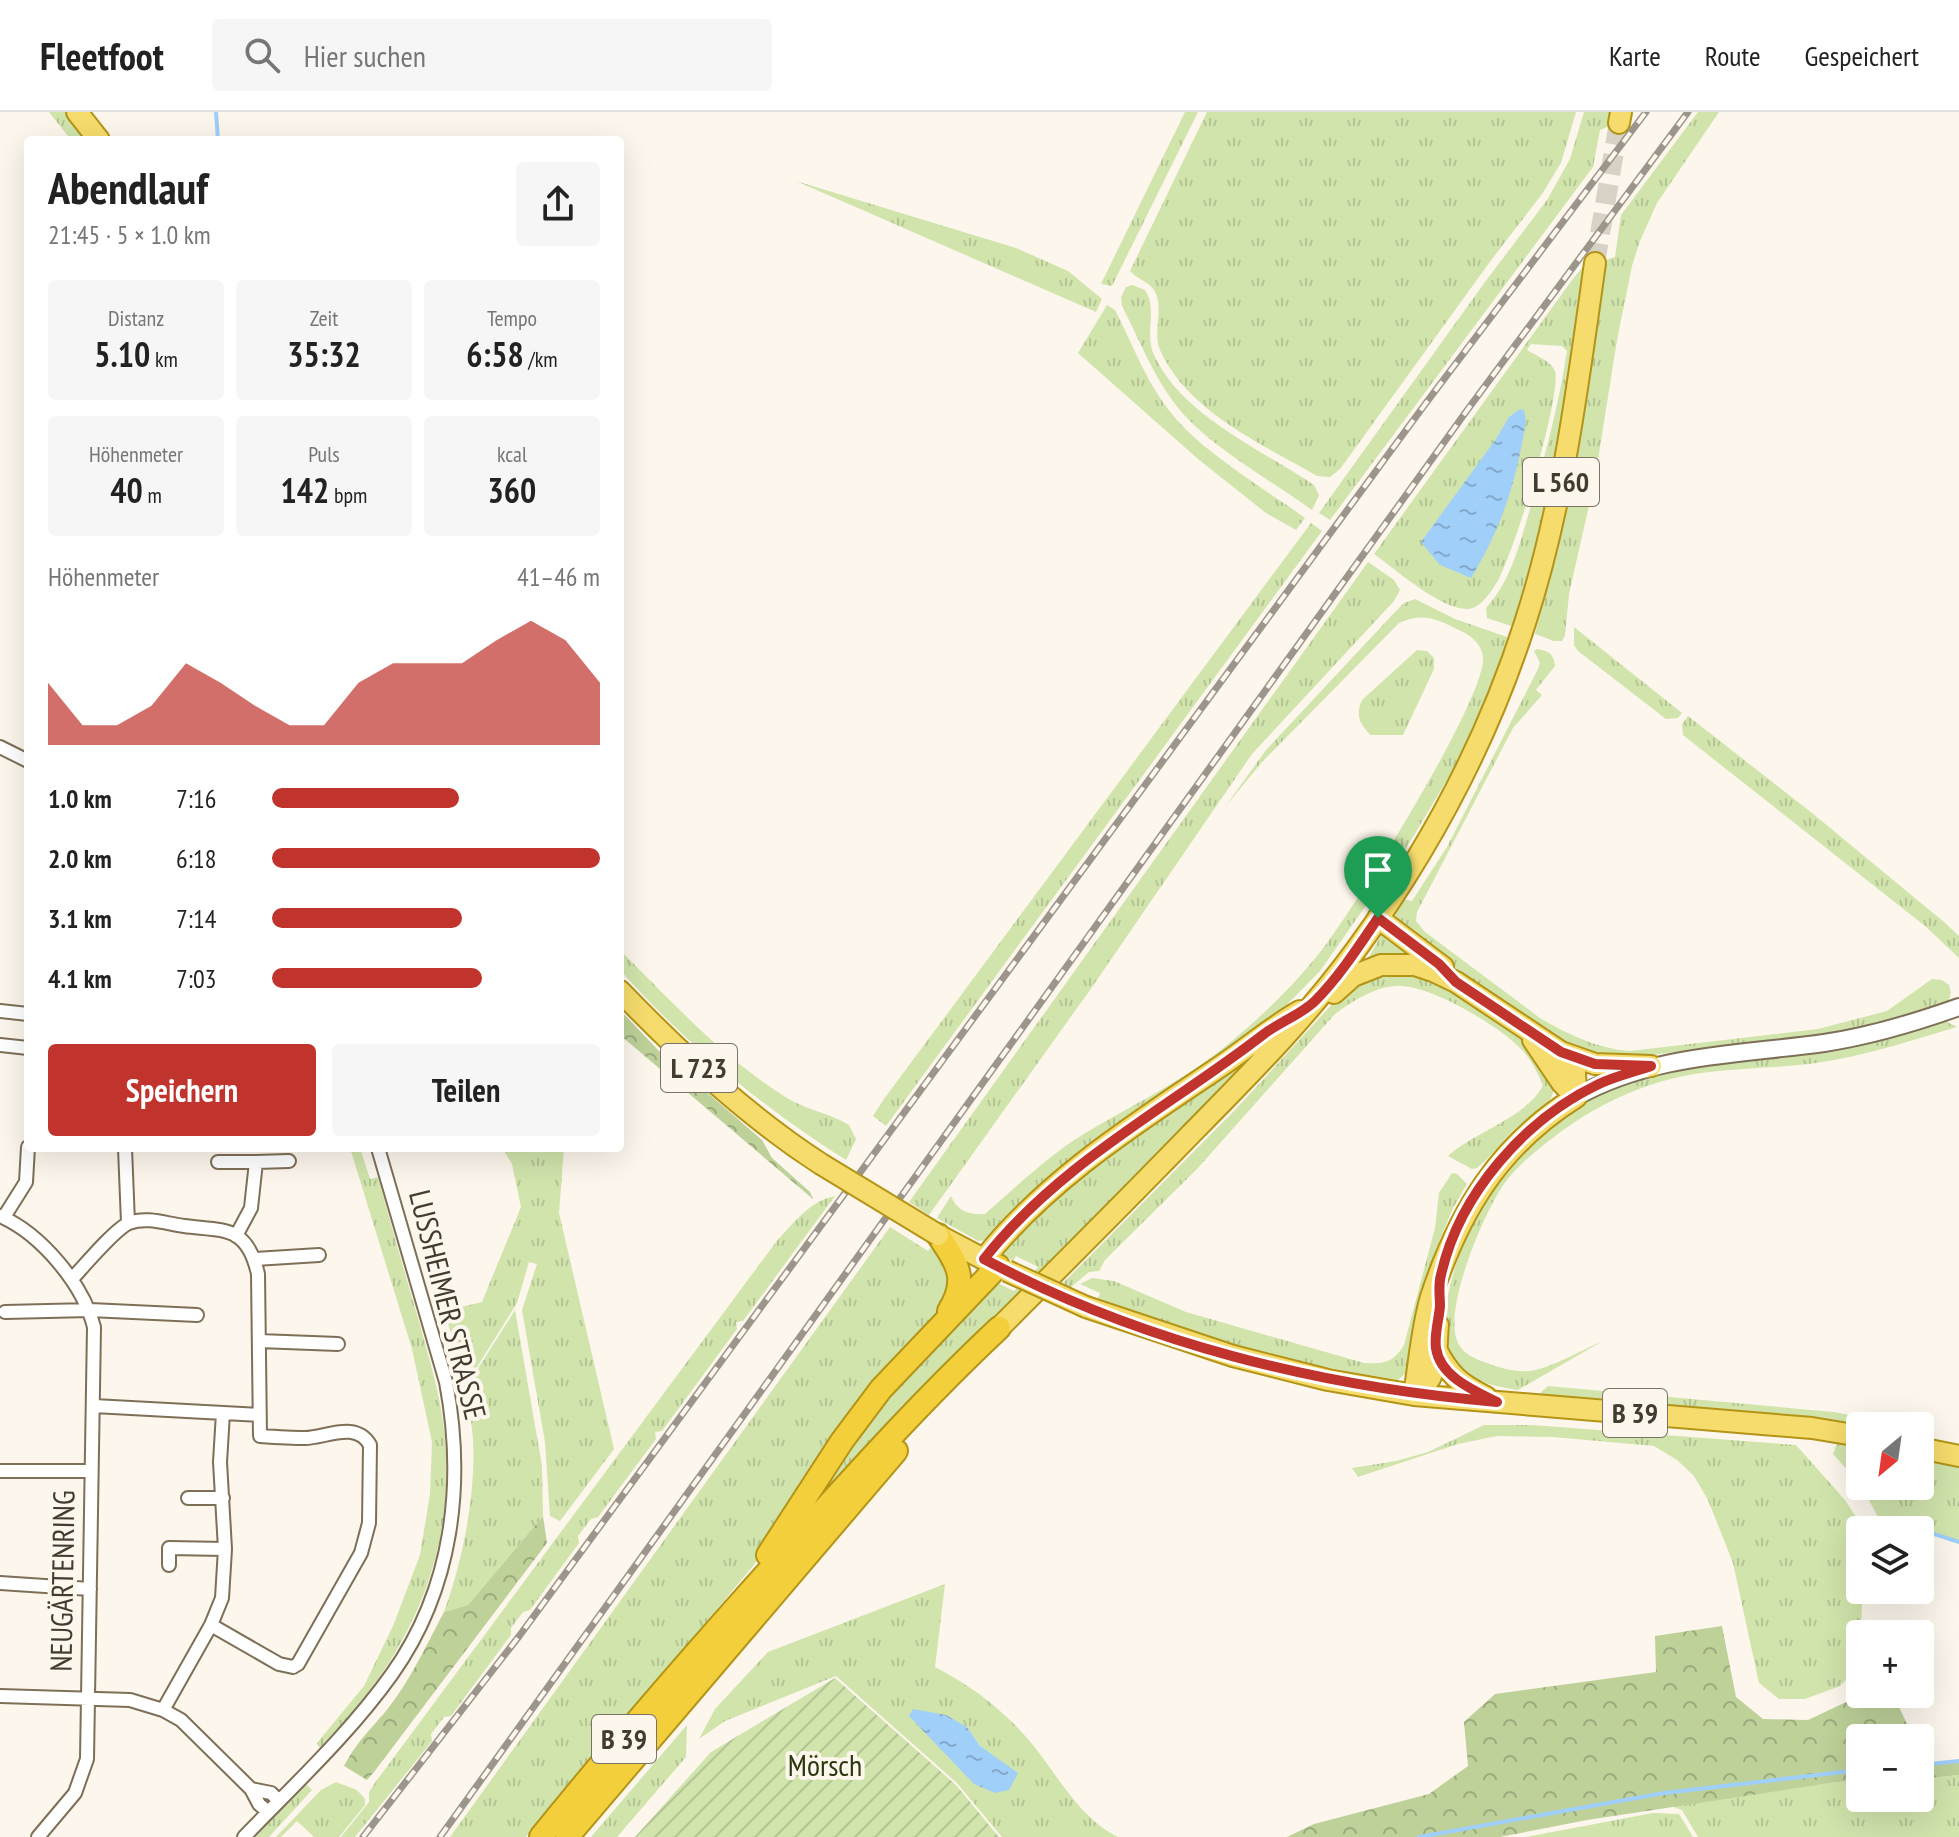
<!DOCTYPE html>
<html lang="de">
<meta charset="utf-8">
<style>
:root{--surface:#fff;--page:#f6f6f6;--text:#222;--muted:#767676;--line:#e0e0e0;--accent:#c1332d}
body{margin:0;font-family:"PT Sans Narrow",sans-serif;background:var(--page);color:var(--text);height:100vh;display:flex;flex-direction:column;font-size:30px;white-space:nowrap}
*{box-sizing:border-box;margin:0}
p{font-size:26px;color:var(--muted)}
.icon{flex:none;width:44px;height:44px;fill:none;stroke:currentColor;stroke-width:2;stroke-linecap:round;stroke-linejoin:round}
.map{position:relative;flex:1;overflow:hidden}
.drawer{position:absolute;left:24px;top:24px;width:600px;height:1016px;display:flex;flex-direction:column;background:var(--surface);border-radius:8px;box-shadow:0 8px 32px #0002}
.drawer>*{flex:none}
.needle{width:52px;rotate:209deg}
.buttons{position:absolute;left:1846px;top:1300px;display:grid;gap:16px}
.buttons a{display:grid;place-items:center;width:88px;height:88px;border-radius:8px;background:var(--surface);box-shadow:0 8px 32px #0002;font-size:40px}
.pin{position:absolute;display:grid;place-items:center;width:68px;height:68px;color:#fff;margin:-82px -34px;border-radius:50% 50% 50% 0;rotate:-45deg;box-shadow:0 0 8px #0007}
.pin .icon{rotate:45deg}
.round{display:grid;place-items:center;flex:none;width:84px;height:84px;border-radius:8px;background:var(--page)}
.headline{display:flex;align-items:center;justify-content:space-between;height:136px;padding:0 24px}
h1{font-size:44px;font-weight:800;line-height:60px}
.stats{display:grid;grid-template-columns:repeat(3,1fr);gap:12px;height:136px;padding:8px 24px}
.stats div{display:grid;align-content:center;border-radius:8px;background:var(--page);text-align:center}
.stats b{font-size:34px;font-weight:800}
.stats small{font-size:22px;font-weight:400}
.stats p{font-size:22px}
.chart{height:224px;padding:16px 24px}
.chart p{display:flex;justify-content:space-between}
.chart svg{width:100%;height:144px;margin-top:8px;fill:var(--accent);opacity:.7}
.action{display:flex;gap:16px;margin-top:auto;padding:16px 24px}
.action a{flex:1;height:92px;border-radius:8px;background:var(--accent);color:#fff;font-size:32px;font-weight:800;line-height:92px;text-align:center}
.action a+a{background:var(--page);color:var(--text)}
ul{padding:0 24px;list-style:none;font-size:26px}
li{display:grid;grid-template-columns:128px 96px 1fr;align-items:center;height:60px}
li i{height:20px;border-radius:10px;background:var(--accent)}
header{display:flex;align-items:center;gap:48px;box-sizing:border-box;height:112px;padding:0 40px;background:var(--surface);border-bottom:2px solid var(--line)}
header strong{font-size:38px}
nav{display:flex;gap:44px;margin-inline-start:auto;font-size:28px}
.search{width:560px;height:72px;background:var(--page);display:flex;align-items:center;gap:20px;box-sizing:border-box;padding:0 28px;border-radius:8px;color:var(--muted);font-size:30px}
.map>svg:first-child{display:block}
</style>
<header>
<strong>Fleetfoot</strong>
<div class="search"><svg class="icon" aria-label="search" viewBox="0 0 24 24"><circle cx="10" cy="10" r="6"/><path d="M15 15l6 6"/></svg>Hier suchen</div>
<nav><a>Karte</a><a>Route</a><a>Gespeichert</a></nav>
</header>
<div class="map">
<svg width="1959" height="1725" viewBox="0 0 1959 1725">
<defs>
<pattern id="grass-tufts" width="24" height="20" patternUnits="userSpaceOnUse" patternTransform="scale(2)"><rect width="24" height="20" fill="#d0e4ac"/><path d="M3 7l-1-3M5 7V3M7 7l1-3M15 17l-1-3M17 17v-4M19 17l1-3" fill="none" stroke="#b4c494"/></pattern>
<pattern id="forest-crowns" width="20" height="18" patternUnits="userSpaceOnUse" patternTransform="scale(2)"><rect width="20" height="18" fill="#bdd199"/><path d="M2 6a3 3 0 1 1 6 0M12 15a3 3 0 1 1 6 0" fill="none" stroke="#9bab7d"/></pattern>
<pattern id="garden-furrows" width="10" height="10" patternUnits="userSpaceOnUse" patternTransform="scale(2)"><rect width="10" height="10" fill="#d0e4ac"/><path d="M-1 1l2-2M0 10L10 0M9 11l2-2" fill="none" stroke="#b4c494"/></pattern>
<pattern id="water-ripples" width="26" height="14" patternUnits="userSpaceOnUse" patternTransform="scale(2)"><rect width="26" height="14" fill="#a0cffa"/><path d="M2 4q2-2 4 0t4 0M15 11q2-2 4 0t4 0" fill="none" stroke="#84a9cb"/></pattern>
</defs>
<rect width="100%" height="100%" fill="#fdf6ec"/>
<path fill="url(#grass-tufts)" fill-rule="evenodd" d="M 49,0 L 66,0 L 89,28 L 71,28 Z
M 1185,0 L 1198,0 L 1112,174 L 1101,172 Z
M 1207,0 L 1576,0 L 1561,51 L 1542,82 L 1492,147 L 1340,357 L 1330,365 L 1317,364 C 1262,332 1188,300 1160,238 C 1152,219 1165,196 1154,178 C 1148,169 1137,167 1130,159 Z
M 1584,0 L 1610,0 L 1607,15 L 1600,18 L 1593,55 L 1330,408 L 1319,401 L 1485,170 L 1547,88 L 1570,47 Z
M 1698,0 L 1719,0 L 1657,91 L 1640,129 L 1632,154 L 1617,228 L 1595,367 L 1569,482 L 1565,523 L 1562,529 L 1554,529 L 1535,522 L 1571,383 L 1586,291 L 1606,148 L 1615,145 L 1621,103 Z
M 796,69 L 1016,136 L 1068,159 L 1102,187 L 1096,200 Z
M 1586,154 L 1550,381 L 1514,515 L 1487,506 L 1486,496 C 1512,468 1521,427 1532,390 C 1546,340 1559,291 1567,239 L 1562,234 L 1531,232 L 1527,238 C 1535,243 1551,249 1555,259 C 1562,284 1511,453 1494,475 C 1489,482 1479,497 1468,497 C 1441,498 1395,457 1374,442 L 1572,168 L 1582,156 Z
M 1132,173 L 1145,178 C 1158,197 1144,222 1154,243 C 1181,303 1262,338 1314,373 L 1319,383 L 1312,398 C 1273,370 1208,333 1179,297 C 1154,266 1140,229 1122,194 L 1121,185 L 1126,175 Z
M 1107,193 L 1115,198 C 1133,233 1147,272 1172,302 C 1201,339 1265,377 1305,406 L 1296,418 L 1266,401 L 1198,347 L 1078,241 Z
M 1311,411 L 1322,419 L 886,1014 L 873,1004 L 884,987 Z
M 1368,450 L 1394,468 L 1400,478 L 1394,489 L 1252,642 L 1090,878 L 929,1103 L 909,1090 Z
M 1415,487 L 1455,507 L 1510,526 L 1469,631 L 1407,735 L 1320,859 L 1274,906 L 988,1128 L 978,1129 L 937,1106 L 951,1084 C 957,1099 969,1103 985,1102 C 1015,1076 1046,1046 1079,1025 C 1131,993 1187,968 1233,928 C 1268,899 1303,864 1330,827 C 1360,786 1485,588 1483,546 C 1482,533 1472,524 1461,519 C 1436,507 1425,500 1399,511 L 1262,650 L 1225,695 L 1266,638 L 1394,501 L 1404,491 Z
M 1574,515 L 1682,601 L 1678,606 L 1666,607 L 1578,539 L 1574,533 Z
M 1537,537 C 1549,539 1554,542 1555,554 L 1536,578 L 1542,583 L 1513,616 L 1417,800 L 1416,809 L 1425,820 L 1540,906 C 1567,922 1599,937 1630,939 L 1818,917 L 1887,899 L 1932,867 L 1942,868 L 1949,873 L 1951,881 L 1948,890 L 1882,913 L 1805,926 L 1623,946 L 1579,940 L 1461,865 L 1394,811 L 1397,793 L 1402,787 L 1412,789 L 1447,735 L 1538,557 L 1540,551 L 1534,539 Z
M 1417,538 L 1427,539 L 1434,546 L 1434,557 L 1403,623 L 1370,623 C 1360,611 1355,604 1362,588 Z
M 1688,604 L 1812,701 L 1944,810 L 1959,824 L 1959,846 L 1925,814 L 1683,623 L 1682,612 Z
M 1384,818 L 1427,849 L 1365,852 Z
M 620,838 C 672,890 724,947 787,986 C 806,998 830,1001 849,1013 L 856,1027 L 846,1048 C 763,996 685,931 620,858 Z
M 1386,857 L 1435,865 L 1517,922 C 1530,934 1562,967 1551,986 C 1544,997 1528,1006 1517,1015 C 1503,1028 1492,1044 1477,1056 L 1472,1057 L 1448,1044 C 1474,1020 1528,1005 1543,973 C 1537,960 1531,947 1520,936 C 1498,913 1427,871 1395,874 C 1372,876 1351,890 1334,903 L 1197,1057 L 1105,1148 L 1099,1159 L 1089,1160 L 1070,1176 L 1062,1172 L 1235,998 L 1345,878 Z
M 1938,910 L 1947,910 L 1957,915 C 1910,929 1864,944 1816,951 C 1778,956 1739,956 1701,961 C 1651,968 1603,989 1562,1019 C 1542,1034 1519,1051 1504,1072 C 1484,1101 1442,1197 1458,1231 C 1464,1243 1476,1247 1487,1251 C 1500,1256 1514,1260 1529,1259 C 1550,1257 1581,1238 1601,1230 L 1518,1278 C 1473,1270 1437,1262 1444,1206 C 1460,1090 1535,1000 1646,964 C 1686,951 1730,947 1771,940 C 1827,930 1882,920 1938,910 Z
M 1260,938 L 1019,1182 L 786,1434 L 883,1286 L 996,1170 L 1014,1179 L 1038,1155 L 1016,1144 L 1013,1149 L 1000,1140 L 1077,1061 Z
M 350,1036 L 360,1036 L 370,1067 L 378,1065 C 391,1112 404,1159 418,1206 C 429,1245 441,1285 445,1325 C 456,1450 405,1549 320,1637 L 317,1631 L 364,1574 L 393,1514 L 420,1443 L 430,1382 L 432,1330 L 412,1237 Z
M 502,1036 L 564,1036 L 559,1101 L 614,1337 L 560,1409 L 550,1404 L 545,1330 L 522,1198 L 537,1152 L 529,1150 L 517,1191 L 467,1271 L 462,1265 L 445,1199 L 482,1190 L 521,1095 L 512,1052 Z
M 1452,1061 L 1457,1062 L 1467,1072 L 1453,1096 L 1436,1137 L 1420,1192 L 1407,1260 L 1398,1268 C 1295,1252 1195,1226 1098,1186 L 1100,1181 L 1080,1172 L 1092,1166 L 1114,1169 L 1186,1200 L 1364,1251 C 1384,1252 1393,1251 1404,1233 L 1435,1116 L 1439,1081 Z
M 835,1084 L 743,1209 L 736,1210 L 737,1217 L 662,1319 L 655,1320 L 656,1327 L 598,1405 L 591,1407 L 578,1424 L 579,1431 L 530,1498 L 523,1500 L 511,1516 L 511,1523 L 451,1604 L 444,1605 L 431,1622 L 432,1629 L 355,1725 L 341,1725 L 369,1690 L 369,1680 L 377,1668 L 776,1130 C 793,1112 809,1089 835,1084 Z
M 890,1115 L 928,1139 L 930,1136 L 946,1146 L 952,1187 L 753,1454 L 526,1725 L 450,1725 Z
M 515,1198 L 542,1354 L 543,1404 L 468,1493 L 444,1500 C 463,1448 476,1382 473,1327 C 472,1310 468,1293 465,1277 Z
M 1548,1274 L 1834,1300 L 1906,1314 L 1862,1314 L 1769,1301 L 1537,1284 Z
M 1484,1313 L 1532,1313 L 1796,1333 L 1845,1388 L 1858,1408 L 1862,1492 L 1860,1553 L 1840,1574 L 1805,1587 L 1779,1587 L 1759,1571 L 1733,1451 L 1708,1388 L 1694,1364 L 1677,1348 L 1654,1334 L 1553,1325 L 1497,1324 L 1458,1332 L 1358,1365 L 1352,1356 L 1396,1349 L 1428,1340 Z
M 1837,1332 L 1860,1336 L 1860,1372 L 1833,1342 Z
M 1920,1347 L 1959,1355 L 1959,1431 L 1920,1418 L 1881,1418 L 1877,1403 L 1861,1374 L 1920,1374 Z
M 945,1472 L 935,1555 C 970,1573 1001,1596 1027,1626 C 1056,1659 1077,1705 1118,1725 L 1002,1725 L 957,1671 L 836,1564 L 725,1609 L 699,1627 L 715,1597 L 768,1540 ZM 913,1597 L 967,1615 L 980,1634 L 989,1642 Z
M 687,1613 L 686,1645 L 617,1725 L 591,1725 Z
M 1959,1663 L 1959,1725 L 1698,1725 L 1682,1698 L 1671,1694 L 1837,1670 L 1860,1669 L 1860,1686 L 1920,1686 L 1920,1667 Z
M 336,1670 L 357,1678 L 365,1687 L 365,1693 L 339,1725 L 314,1725 L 297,1709 L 281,1725 L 276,1725 L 321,1678 Z
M 306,1672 L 312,1678 L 269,1725 L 255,1725 Z
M 1653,1701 L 1679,1702 L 1693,1725 L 1526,1725 Z"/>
<path fill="url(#forest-crowns)" d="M 620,898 L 658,938 L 762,1028 L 772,1046 L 810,1080 L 813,1087 L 620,923 Z
M 543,1404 L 547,1431 L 374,1660 L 367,1668 L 344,1654 C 357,1630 369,1619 386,1599 C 410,1569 426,1534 444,1500 L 468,1493 Z
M 1722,1514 L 1736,1585 L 1763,1607 L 1808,1608 L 1863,1582 L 1893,1582 L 1907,1612 L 1907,1626 L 1860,1626 L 1860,1669 L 1837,1670 L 1587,1708 L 1500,1725 L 1287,1725 L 1314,1712 L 1429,1682 L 1468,1654 L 1464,1610 L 1495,1582 L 1656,1560 L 1655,1524 Z
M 1959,1648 L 1959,1663 L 1920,1667 L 1920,1652 Z"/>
<path fill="url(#garden-furrows)" d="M 835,1566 L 956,1673 L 999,1725 L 635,1725 L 711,1640 Z"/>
<path fill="url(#water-ripples)" d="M 1520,297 L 1524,298 L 1526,309 C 1516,370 1503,413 1471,466 L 1440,453 L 1421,430 L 1496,327 L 1509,305 Z
M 913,1597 L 946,1603 L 967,1615 L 980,1634 L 1018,1661 L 1009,1678 L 995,1681 L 974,1672 L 909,1604 Z"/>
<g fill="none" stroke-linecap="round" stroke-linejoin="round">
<path stroke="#a0cffa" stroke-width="4" d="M 216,0 L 218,28
M 1916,1416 L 1959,1430
M 1920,1653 L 1959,1649
M 1419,1725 L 1664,1681 L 1860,1658"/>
<path stroke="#d7d1c6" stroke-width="20" stroke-dasharray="20 10" stroke-linecap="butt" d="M 1595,151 L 1619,11"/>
<defs>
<path id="minor" d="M 0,635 L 28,649
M 0,899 L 28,902
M 0,933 L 28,936
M 125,1036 L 128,1111
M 218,1050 L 256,1050
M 0,1104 C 41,1122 83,1172 94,1215 L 87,1647 L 75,1681 L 38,1725
M 4,1105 L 26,1070 L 28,1035
M 236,1124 L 251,1096 L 256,1050 L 289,1049
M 255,1147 L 319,1143
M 72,1167 C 84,1154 115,1117 129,1111 C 147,1104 167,1112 184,1114 C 224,1119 247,1113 258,1162 L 260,1324 C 275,1325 290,1326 305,1326 C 325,1326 356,1308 370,1333 L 369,1411 L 361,1441 L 298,1552 L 293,1555 L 279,1552 L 211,1513
M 5,1200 L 90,1198 L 197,1203
M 259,1229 L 338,1232
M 94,1294 L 259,1303
M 0,1359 L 91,1359
M 188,1386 L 223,1386
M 169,1453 L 169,1436 L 225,1437
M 0,1471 L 90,1477
M 0,1584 L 130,1588 L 163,1598 L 181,1608 L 251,1677 L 259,1692 L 268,1700
M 163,1598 L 211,1513 L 222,1486 L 225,1437 L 220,1350 L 223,1301
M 251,1677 L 271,1681 L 279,1689
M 244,1725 C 295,1672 350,1621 392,1562 C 453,1476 465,1371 446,1270 L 378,1036"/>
<path id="tertiary" d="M 1576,985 C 1652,942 1739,943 1824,931 C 1871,924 1914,911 1959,895"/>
<path id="primary" d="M 77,0 L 99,28
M 1619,11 L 1621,0
M 1378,806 L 1443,855
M 620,879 C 682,943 747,1004 821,1052
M 1334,881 L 1353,864 L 1381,853 L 1415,853 L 1433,859 L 1456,870 L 1561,940 L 1575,960 L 1576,985
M 1533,928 L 1562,971 L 1576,985
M 1561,940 L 1595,952 L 1651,954
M 938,1123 L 995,1153
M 984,1147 C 1047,1068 1132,1014 1215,958 C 1244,939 1270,916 1300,899
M 1086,1195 L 1233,1244 L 1328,1268 L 1414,1283 L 1812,1316 L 1860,1324
M 999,1216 C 1063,1152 1127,1088 1190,1023 C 1249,963 1309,903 1358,835 C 1430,736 1488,627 1525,511 C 1563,394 1578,272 1595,151
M 1436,1237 C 1450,1264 1460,1272 1486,1285
M 1414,1283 C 1419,1253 1422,1214 1431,1185 C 1459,1100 1498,1034 1576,985
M 1414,1283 C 1441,1265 1435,1242 1438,1213
M 1920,1336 L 1959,1344"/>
<path id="trunk" d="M 938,1123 C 957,1151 969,1167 949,1199
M 768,1443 L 842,1329 L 881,1277 L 998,1154
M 541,1725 C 616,1632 694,1542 774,1453 C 847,1372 919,1291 999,1216
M 567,1725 L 896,1339"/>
</defs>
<use href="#minor" stroke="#7e6f57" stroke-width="16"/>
<use href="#tertiary" stroke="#7e6f57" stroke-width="20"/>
<use href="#primary" stroke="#b39417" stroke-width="24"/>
<use href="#trunk" stroke="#b39417" stroke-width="26"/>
<use href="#minor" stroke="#fff" stroke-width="12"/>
<use href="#tertiary" stroke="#fff" stroke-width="16"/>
<use href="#primary" stroke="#f6dc6c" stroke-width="20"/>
<use href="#trunk" stroke="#f3d03b" stroke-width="22"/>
<defs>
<path id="rail" d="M 363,1725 L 520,1523 L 1426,291 L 1646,0
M 440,1725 L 1468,297 L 1688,0"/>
</defs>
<use href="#rail" stroke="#9c958b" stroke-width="7"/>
<use href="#rail" stroke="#fdf6ec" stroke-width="4" stroke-dasharray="12" stroke-linecap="butt"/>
<defs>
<path id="primary-bridge" d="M 821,1052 L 938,1123
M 1007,1159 L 1086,1195"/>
</defs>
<use href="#primary-bridge" stroke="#b39417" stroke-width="24" stroke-linecap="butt"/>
<use href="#primary-bridge" stroke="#f6dc6c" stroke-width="20"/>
</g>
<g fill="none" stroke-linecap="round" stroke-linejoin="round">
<defs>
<path id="route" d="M 1378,806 L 1439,852 L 1456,870 L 1561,940 L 1595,952 L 1651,954 C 1634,960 1616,964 1599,972 C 1525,1007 1459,1082 1441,1163 C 1438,1173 1440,1184 1440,1194 C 1439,1207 1434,1223 1436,1236 C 1440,1265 1475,1279 1497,1290 C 1321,1275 1141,1231 984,1147 C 1062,1049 1167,997 1264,922 C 1280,910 1302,902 1315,889 C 1339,865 1359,834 1378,806 Z"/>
</defs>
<use href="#route" stroke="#fff" stroke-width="16"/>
<use href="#route" stroke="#c1332d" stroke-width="10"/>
</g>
<g text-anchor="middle" stroke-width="8" stroke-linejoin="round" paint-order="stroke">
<g fill="#fdf6ec" stroke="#797368" stroke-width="2">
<rect x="1523" y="346" width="76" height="48" rx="6"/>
<rect x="661" y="932" width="76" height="48" rx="6"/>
<rect x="1603" y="1277" width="64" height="48" rx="6"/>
<rect x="592" y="1603" width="64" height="48" rx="6"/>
</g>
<g font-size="28" font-weight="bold" fill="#413b30">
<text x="1561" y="380">L 560</text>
<text x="699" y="966">L 723</text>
<text x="1635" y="1311">B 39</text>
<text x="624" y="1637">B 39</text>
</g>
<g font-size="30" fill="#413b30" stroke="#fdf6ec">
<text transform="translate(447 1193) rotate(76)" y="10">LUSSHEIMER STRASSE</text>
<text transform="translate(63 1469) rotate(-89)" y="10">NEUGÄRTENRING</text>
</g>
<g font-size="30" fill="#2b370e" stroke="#fdf6ec">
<text x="825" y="1664">Mörsch</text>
</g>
</g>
</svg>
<div class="buttons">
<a><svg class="needle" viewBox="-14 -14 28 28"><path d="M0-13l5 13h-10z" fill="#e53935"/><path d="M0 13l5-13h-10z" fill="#767676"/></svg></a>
<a><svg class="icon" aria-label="layers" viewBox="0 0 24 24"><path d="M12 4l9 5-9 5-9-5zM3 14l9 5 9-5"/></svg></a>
<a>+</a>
<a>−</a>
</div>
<div class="pin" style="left:1378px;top:806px;background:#1e9e55"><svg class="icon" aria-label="arrive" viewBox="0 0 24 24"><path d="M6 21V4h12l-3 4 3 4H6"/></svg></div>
<section class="drawer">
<div class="headline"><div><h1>Abendlauf</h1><p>21:45 · 5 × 1.0 km</p></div><a class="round"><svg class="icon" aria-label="share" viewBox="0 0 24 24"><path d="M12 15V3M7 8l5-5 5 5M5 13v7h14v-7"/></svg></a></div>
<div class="stats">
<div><p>Distanz</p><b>5.10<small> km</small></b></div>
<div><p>Zeit</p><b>35:32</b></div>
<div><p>Tempo</p><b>6:58<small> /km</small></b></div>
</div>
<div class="stats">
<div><p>Höhenmeter</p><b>40<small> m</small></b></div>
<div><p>Puls</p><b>142<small> bpm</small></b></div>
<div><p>kcal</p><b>360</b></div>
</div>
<div class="chart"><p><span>Höhenmeter</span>41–46 m</p>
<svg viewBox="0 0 160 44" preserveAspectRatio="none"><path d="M0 44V25L10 38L20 38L30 32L40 19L50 25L60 32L70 38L80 38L90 25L100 19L110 19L120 19L130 12L140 6L150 12L160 25V44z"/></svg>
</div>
<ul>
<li><b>1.0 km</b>7:16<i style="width:57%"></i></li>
<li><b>2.0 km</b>6:18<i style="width:100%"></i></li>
<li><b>3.1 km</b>7:14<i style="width:58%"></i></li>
<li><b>4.1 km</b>7:03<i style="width:64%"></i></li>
</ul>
<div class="action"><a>Speichern</a><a>Teilen</a></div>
</section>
</div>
